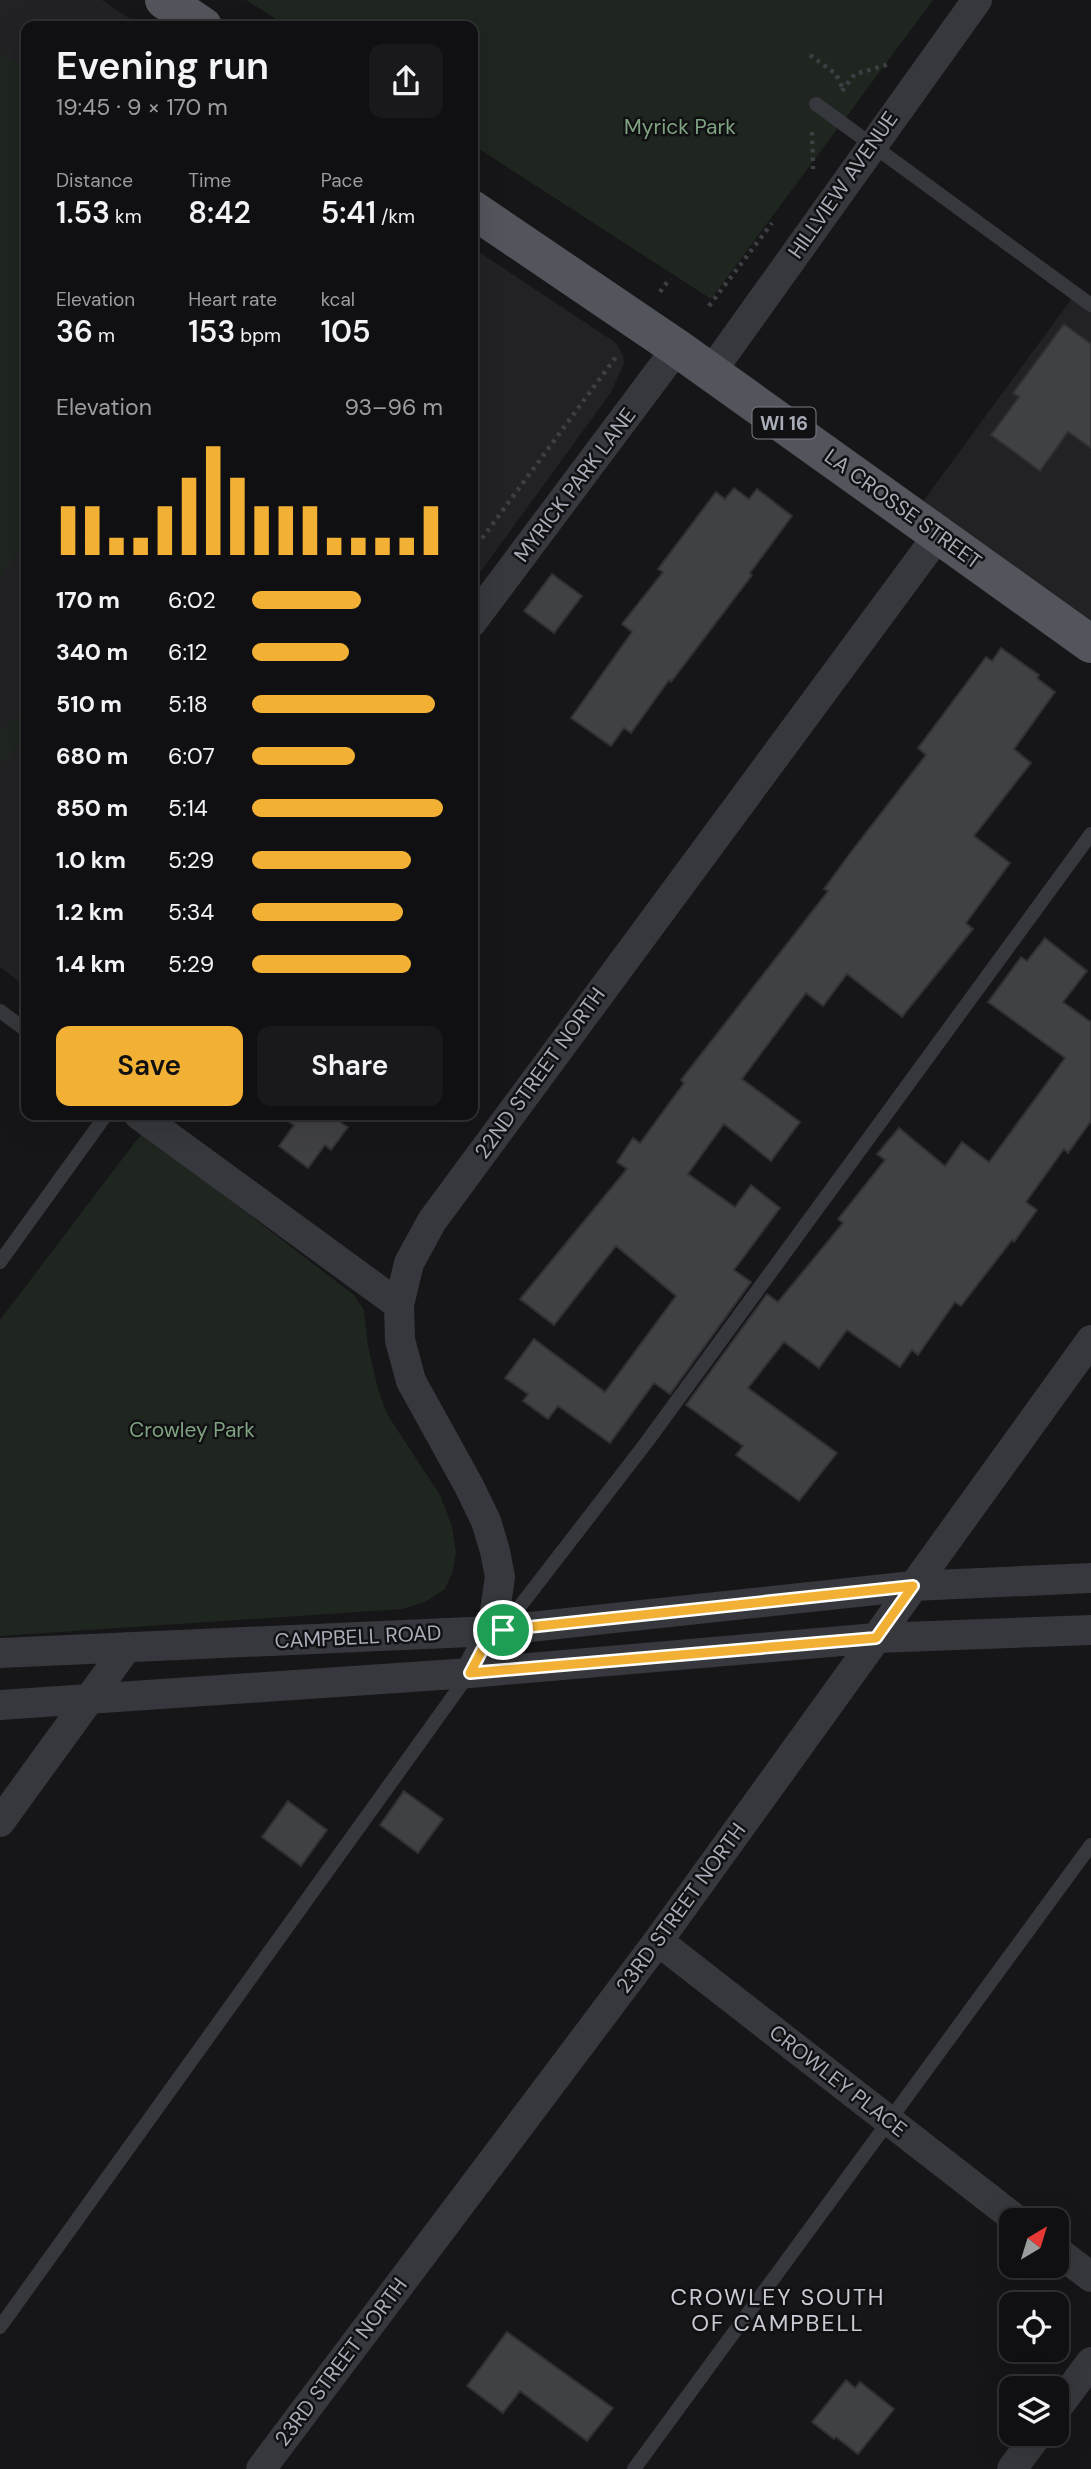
<!DOCTYPE html>
<meta charset="utf-8">
<style>
:root{--surface:#101012;--page:#19191b;--text:#f1f3f6;--muted:#9c9d9f;--line:#303032;--accent:#f2b134}
body{margin:0;font-family:"DM Sans",sans-serif;background:var(--page);color:var(--text);height:100vh;display:flex;flex-direction:column;font-size:26px;white-space:nowrap}
*{box-sizing:border-box;margin:0}
p{font-size:23px;color:var(--muted)}
.icon{flex:none;width:38px;height:38px;fill:none;stroke:currentColor;stroke-width:2;stroke-linecap:round;stroke-linejoin:round}
.map{position:relative;flex:1;overflow:hidden}
.drawer{position:absolute;left:21px;top:21px;width:457px;height:1099px;display:flex;flex-direction:column;background:var(--surface);border-radius:14px;box-shadow:0 7px 28px #0002,0 0 0 2px var(--line)}
.drawer>*{flex:none}
.needle{width:46px;rotate:38deg}
.fabs{position:absolute;left:999px;top:2208px;display:grid;gap:14px}
.fabs a{display:grid;place-items:center;width:70px;height:70px;border-radius:14px;background:var(--surface);box-shadow:0 7px 28px #0002,0 0 0 2px var(--line);font-size:35px}
.pin{position:absolute;display:grid;place-items:center;width:60px;height:60px;color:#fff;margin:-30px;border:4px solid #fff;border-radius:50%;box-shadow:0 2px 7px #0007}
.round{display:grid;place-items:center;flex:none;width:74px;height:74px;border-radius:14px;background:var(--page)}
.headline{display:flex;align-items:center;justify-content:space-between;height:119px;padding:0 35px}
h1{font-size:38px;font-weight:600;line-height:52px}
.metrics{display:grid;grid-template-columns:repeat(3,1fr);gap:10px;height:119px;padding:7px 35px}
.metrics div{display:grid;align-content:center}
.metrics b{font-size:30px;font-weight:600}
.metrics small{font-size:19px;font-weight:400}
.metrics p{font-size:19px}
.chart{height:196px;padding:14px 35px}
.chart p{display:flex;justify-content:space-between}
.chart svg{width:100%;height:126px;margin-top:7px;stroke:var(--accent);stroke-width:6}
.action{display:flex;gap:14px;margin-top:auto;padding:14px 35px}
.action a{flex:1;height:80px;border-radius:14px;background:var(--accent);color:#111;font-size:28px;font-weight:600;line-height:80px;text-align:center}
.action a+a{background:var(--page);color:var(--text)}
ul{padding:0 35px;list-style:none;font-size:23px}
li{display:grid;grid-template-columns:112px 84px 1fr;align-items:center;height:52px}
li i{height:18px;border-radius:9px;background:var(--accent)}
.map>svg:first-child{display:block}
</style>
<div class="map">
<svg width="1091" height="2469" viewBox="0 0 1091 2469">
<rect width="100%" height="100%" fill="#161618"/>
<path fill="#222225" d="M 0,0 L 102,0 L 141,26 L 26,26 L 26,987 L 0,967 Z
M 473,248 L 616,343 L 623,355 L 624,364 L 611,392 L 591,420 L 473,582 Z
M 1075,294 L 1091,305 L 1091,621 L 913,515 Z"/>
<path fill="#1e261f" d="M 246,0 L 933,0 L 711,299 L 473,145 L 472,26 L 287,26 Z
M 0,52 L 26,72 L 26,542 L 0,576 Z
M 26,707 L 26,739 L 0,764 L 0,733 Z
M 142,1133 L 354,1295 L 364,1310 L 368,1346 L 378,1389 L 387,1414 L 440,1495 L 452,1526 L 456,1552 L 453,1571 L 445,1589 L 425,1602 L 402,1609 L 0,1636 L 0,1320 Z"/>
<path fill="#404145" stroke="#303034" stroke-width="2" d="M 1064,324 L 1091,344 L 1091,448 L 1068,432 L 1040,471 L 991,435 L 1019,397 L 1013,393 Z
M 734,488 L 749,499 L 757,489 L 792,516 L 750,573 L 752,575 L 671,682 L 669,680 L 631,733 L 624,728 L 611,746 L 571,718 L 632,632 L 622,624 L 663,572 L 658,569 L 716,492 L 725,499 Z
M 552,574 L 582,596 L 554,633 L 524,611 Z
M 1001,648 L 1039,675 L 1037,678 L 1055,692 L 1014,749 L 1031,763 L 974,836 L 1010,863 L 966,923 L 973,929 L 902,1017 L 847,974 L 823,1006 L 806,993 L 742,1079 L 800,1122 L 771,1161 L 724,1124 L 688,1174 L 735,1207 L 751,1185 L 780,1208 L 734,1270 L 751,1282 L 670,1394 L 654,1383 L 610,1443 L 558,1406 L 548,1419 L 523,1401 L 528,1394 L 505,1378 L 534,1339 L 605,1392 L 676,1296 L 616,1246 L 554,1325 L 520,1299 L 627,1169 L 617,1162 L 633,1138 L 640,1143 L 684,1083 L 681,1080 L 828,891 L 824,889 L 851,852 L 926,755 L 918,748 L 986,657 L 992,661 Z
M 1045,938 L 1087,971 L 1063,1002 L 1091,1022 L 1091,1121 L 1068,1153 L 1064,1149 L 1026,1202 L 1037,1210 L 1014,1242 L 1012,1240 L 961,1306 L 955,1302 L 918,1355 L 912,1350 L 900,1367 L 847,1330 L 819,1368 L 784,1342 L 748,1388 L 837,1453 L 799,1501 L 736,1455 L 743,1446 L 686,1405 L 767,1294 L 778,1302 L 843,1223 L 838,1219 L 885,1160 L 877,1154 L 899,1128 L 945,1166 L 962,1142 L 989,1162 L 1065,1058 L 988,1002 L 1021,957 L 1027,961 Z
M 278,1115 L 347,1115 L 341,1123 L 348,1127 L 331,1150 L 325,1145 L 308,1168 L 279,1146 L 294,1125 Z
M 404,1791 L 443,1819 L 418,1853 L 380,1825 Z
M 288,1801 L 327,1830 L 301,1866 L 262,1837 Z
M 507,2332 L 613,2408 L 587,2441 L 520,2391 L 503,2413 L 467,2386 Z
M 846,2380 L 855,2388 L 860,2382 L 894,2409 L 858,2454 L 836,2437 L 834,2439 L 812,2422 Z"/>
<g fill="none" stroke-linecap="round" stroke-linejoin="round">
<path stroke="#3d3f44" stroke-width="4.5" stroke-dasharray="3.5 5" stroke-linecap="butt" d="M 810,55 L 836,74 L 843,89
M 842,91 L 855,74 L 890,64
M 812,132 L 813,169
M 660,292 L 670,278
M 709,306 L 772,223
M 472,552 L 618,354"/>
<path stroke="#37383d" stroke-width="14" d="M 816,104 L 1091,305
M 0,1011 L 26,1030
M 0,1262 L 106,1115
M 504,1627 L 646,1443 L 1091,834
M 0,2327 L 469,1674
M 634,2469 L 1091,1845"/>
<path stroke="#37383d" stroke-width="30" d="M 711,372 L 977,0
M 472,622 L 677,348
M 139,1115 L 399,1305
M 0,1653 L 492,1631 L 913,1586 L 1091,1578
M 470,1673 L 492,1631 L 500,1577 L 495,1551 L 486,1521 L 469,1486 L 411,1381 L 400,1340 L 399,1305 L 409,1263 L 432,1221 L 939,534
M 0,1705 L 470,1673 L 876,1638 L 1091,1630
M 0,1822 L 127,1647
M 658,1941 L 1018,2221
M 1057,2251 L 1091,2277
M 1057,2408 L 1091,2362
M 261,2469 L 658,1941 L 1091,1340
M 1012,2469 L 1038,2434"/>
<path stroke="#53555c" stroke-width="38" d="M 164,0 L 203,26
M 472,209 L 677,348 L 1091,644"/>
</g>
<g fill="none" stroke-linecap="round" stroke-linejoin="round">
<defs>
<path id="route" d="M 913,1586 L 876,1638 L 470,1673 L 492,1631 Z"/>
</defs>
<use href="#route" stroke="#fff" stroke-width="14"/>
<use href="#route" stroke="#f2b134" stroke-width="9"/>
</g>
<g text-anchor="middle" stroke-width="5" stroke-linejoin="round" paint-order="stroke">
<rect fill="#111113" stroke="#7b7e86" stroke-width="2" x="752.5" y="407.5" width="63" height="31" rx="5"/>
<g font-size="19" font-weight="bold" fill="#a8adb8">
<text x="784" y="430">WI 16</text>
</g>
<g font-size="21" fill="#7fa381" stroke="#111113">
<text x="680" y="134">Myrick Park</text>
<text x="192" y="1437">Crowley Park</text>
</g>
<g font-size="21" fill="#a8adb8" stroke="#111113">
<text transform="translate(843 185) rotate(-55)" y="7">HILLVIEW AVENUE</text>
<text transform="translate(575 485) rotate(-53)" y="7">MYRICK PARK LANE</text>
<text transform="translate(903 509) rotate(36)" y="7">LA CROSSE STREET</text>
<text transform="translate(540 1073) rotate(-54)" y="7">22ND STREET NORTH</text>
<text transform="translate(358 1637) rotate(-3)" y="7">CAMPBELL ROAD</text>
<text transform="translate(681 1908) rotate(-54)" y="7">23RD STREET NORTH</text>
<text transform="translate(838 2081) rotate(38)" y="7">CROWLEY PLACE</text>
<text transform="translate(341 2362) rotate(-53)" y="7">23RD STREET NORTH</text>
</g>
<g font-size="23" letter-spacing="2" fill="#c9ccd4" stroke="#111113">
<text x="778" y="2305">CROWLEY SOUTH<tspan x="778" dy="26">OF CAMPBELL</tspan></text>
</g>
</g>
</svg>
<div class="fabs">
<a><svg class="needle" viewBox="-14 -14 28 28"><path d="M0-13l5 13h-10z" fill="#e53935"/><path d="M0 13l5-13h-10z" fill="#9c9d9f"/></svg></a>
<a><svg class="icon" aria-label="locate" viewBox="0 0 24 24"><circle cx="12" cy="12" r="6"/><path d="M12 2v4M12 18v4M2 12h4M18 12h4"/></svg></a>
<a><svg class="icon" aria-label="layers" viewBox="0 0 24 24"><path d="M12 4l9 5-9 5-9-5zM3 14l9 5 9-5"/></svg></a>
</div>
<div class="pin" style="left:503px;top:1630px;background:#1e9e55"><svg class="icon" aria-label="arrive" viewBox="0 0 24 24"><path d="M6 21V4h12l-3 4 3 4H6"/></svg></div>
<section class="drawer">
<div class="headline"><div><h1>Evening run</h1><p>19:45 · 9 × 170 m</p></div><a class="round"><svg class="icon" aria-label="share" viewBox="0 0 24 24"><path d="M12 15V3M7 8l5-5 5 5M5 13v7h14v-7"/></svg></a></div>
<div class="metrics">
<div><p>Distance</p><b>1.53<small> km</small></b></div>
<div><p>Time</p><b>8:42</b></div>
<div><p>Pace</p><b>5:41<small> /km</small></b></div>
</div>
<div class="metrics">
<div><p>Elevation</p><b>36<small> m</small></b></div>
<div><p>Heart rate</p><b>153<small> bpm</small></b></div>
<div><p>kcal</p><b>105</b></div>
</div>
<div class="chart"><p><span>Elevation</span>93–96 m</p>
<svg viewBox="0 0 160 44" preserveAspectRatio="none"><path d="M5 44V27M15 44V27M25 44V38M35 44V38M45 44V27M55 44V17M65 44V6M75 44V17M85 44V27M95 44V27M105 44V27M115 44V38M125 44V38M135 44V38M145 44V38M155 44V27"/></svg>
</div>
<ul>
<li><b>170 m</b>6:02<i style="width:57%"></i></li>
<li><b>340 m</b>6:12<i style="width:51%"></i></li>
<li><b>510 m</b>5:18<i style="width:96%"></i></li>
<li><b>680 m</b>6:07<i style="width:54%"></i></li>
<li><b>850 m</b>5:14<i style="width:100%"></i></li>
<li><b>1.0 km</b>5:29<i style="width:83%"></i></li>
<li><b>1.2 km</b>5:34<i style="width:79%"></i></li>
<li><b>1.4 km</b>5:29<i style="width:83%"></i></li>
</ul>
<div class="action"><a>Save</a><a>Share</a></div>
</section>
</div>
